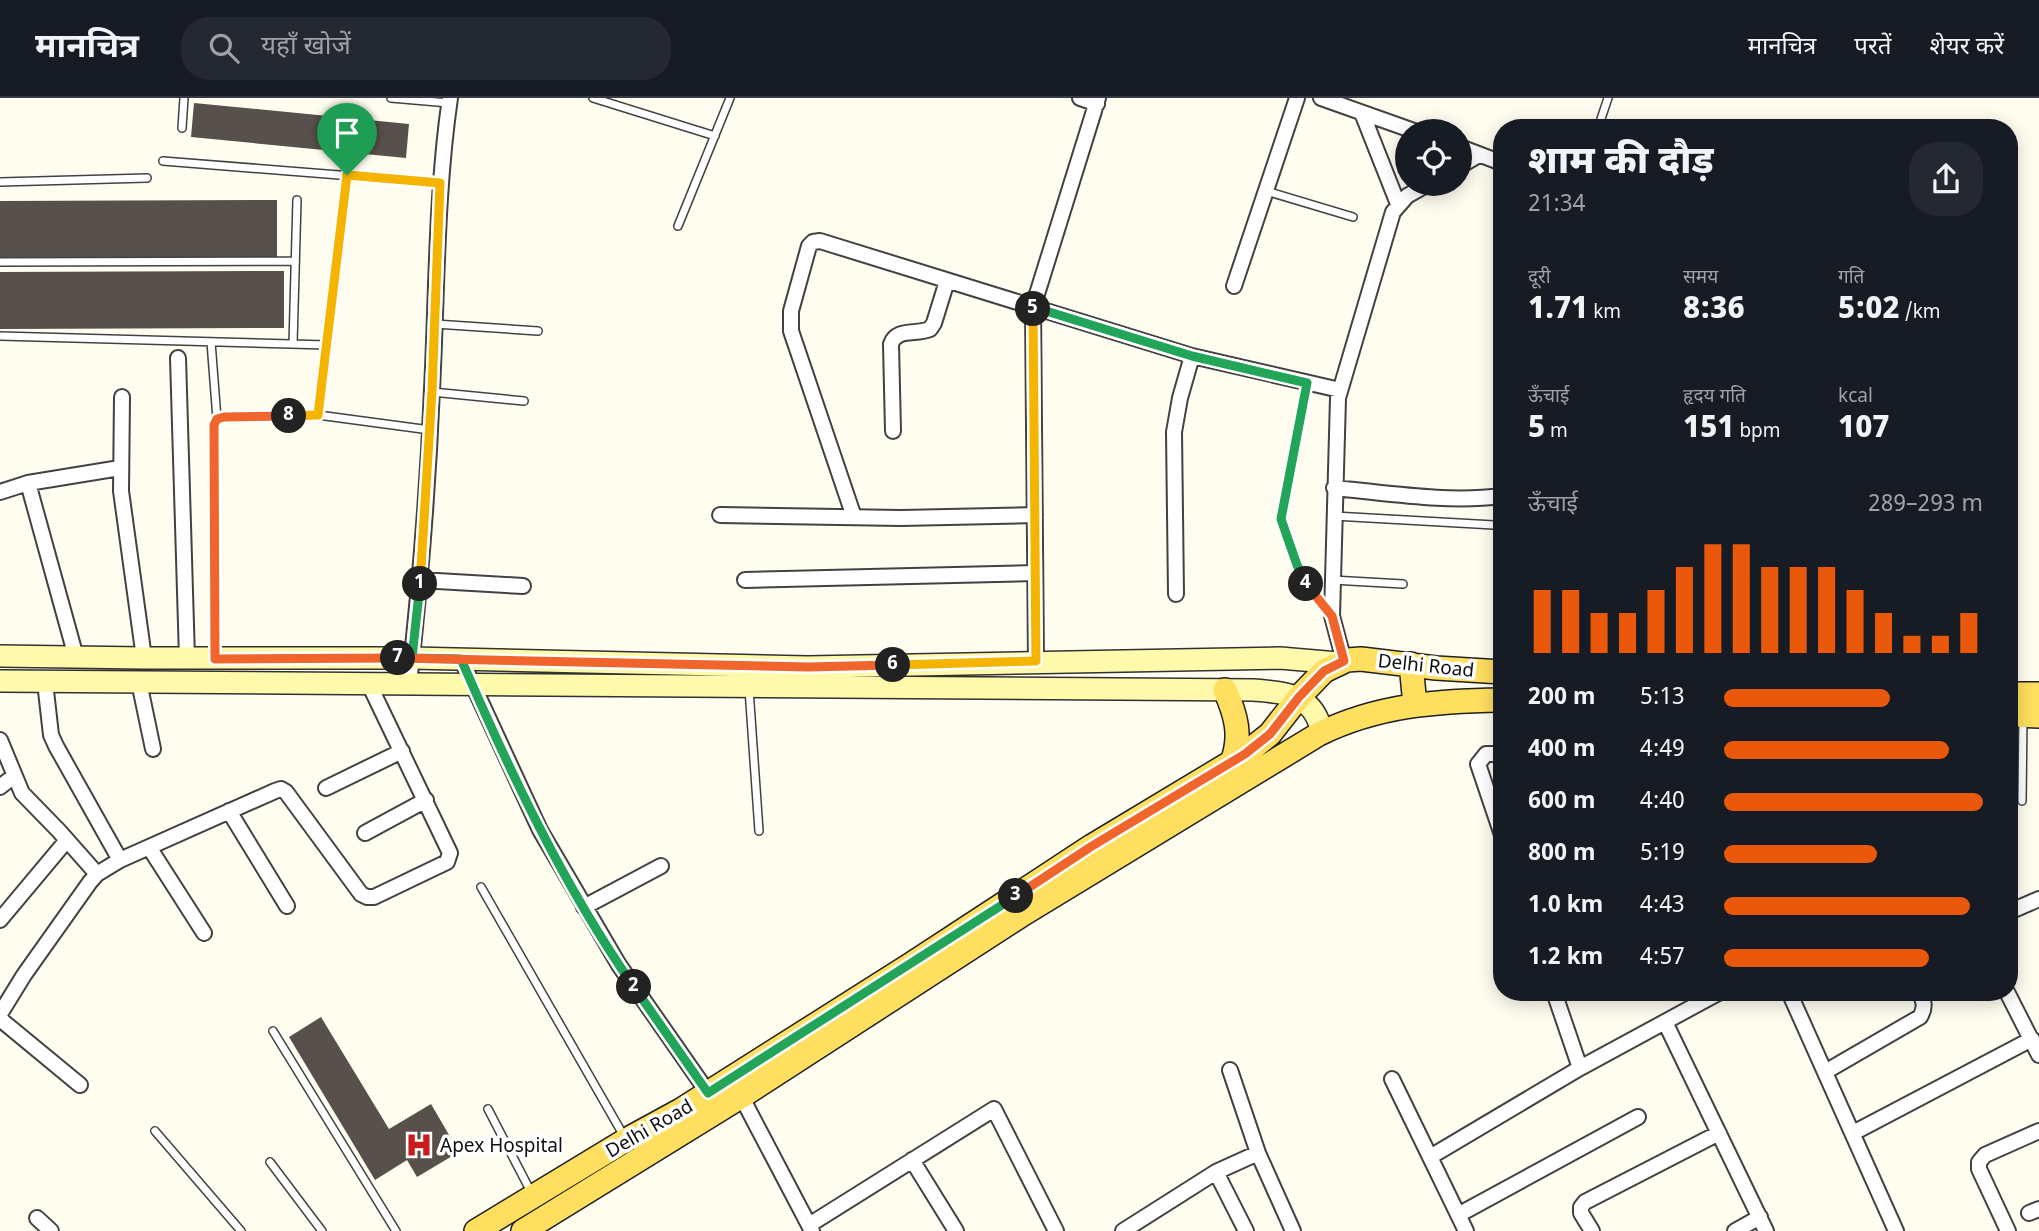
<!DOCTYPE html>
<html lang="hi">
<meta charset="utf-8">
<style>
:root{--surface:#171b24;--page:#242831;--text:#f1f3f6;--muted:#9ea1a6;--line:#363941;--accent:#ea580c}
body{margin:0;font-family:Georgia,"Noto Sans Devanagari",serif;background:var(--page);color:var(--text);height:100vh;display:flex;flex-direction:column;font-size:26px;white-space:nowrap}
*{box-sizing:border-box;margin:0}
p{font-size:23px;color:var(--muted)}
.icon{flex:none;width:38px;height:38px;fill:none;stroke:currentColor;stroke-width:2;stroke-linecap:round;stroke-linejoin:round}
.map{position:relative;flex:1;overflow:hidden}
.details{position:absolute;left:1493px;top:21px;width:525px;height:882px;display:flex;flex-direction:column;background:var(--surface);border-radius:28px;box-shadow:0 4px 18px #0003}
.details>*{flex:none}
.fabs{position:absolute;left:1395px;top:21px;display:grid;gap:14px}
.fabs a{display:grid;place-items:center;width:77px;height:77px;border-radius:50%;background:var(--surface);box-shadow:0 4px 18px #0003;font-size:35px}
.pin{position:absolute;display:grid;place-items:center;width:60px;height:60px;color:#fff;margin:-72px -30px;border-radius:50% 50% 50% 0;rotate:-45deg;box-shadow:0 0 7px #0007}
.pin .icon{rotate:45deg}
.km{position:absolute;width:35px;height:35px;margin:-18px;border-radius:50%;background:#222;color:#fff;font-size:19px;line-height:35px;text-align:center}
.round{display:grid;place-items:center;flex:none;width:74px;height:74px;border-radius:28px;background:var(--page)}
.headline{display:flex;align-items:center;justify-content:space-between;height:119px;padding:0 35px}
h1{font-size:38px;font-weight:800;line-height:52px}
.metrics{display:grid;grid-template-columns:repeat(3,1fr);gap:10px;height:119px;padding:7px 35px}
.metrics div{display:grid;align-content:center}
.metrics b{font-size:30px;font-weight:800}
.metrics small{font-size:19px;font-weight:400}
.metrics p{font-size:19px}
.chart{height:196px;padding:14px 35px}
.chart p{display:flex;justify-content:space-between}
.chart svg{width:100%;height:126px;margin-top:7px;stroke:var(--accent);stroke-width:6}
ul{padding:0 35px;list-style:none;font-size:23px}
li{display:grid;grid-template-columns:112px 84px 1fr;align-items:center;height:52px}
li i{height:18px;border-radius:9px;background:var(--accent)}
header{display:flex;align-items:center;gap:42px;box-sizing:border-box;height:98px;padding:0 35px;background:var(--surface);border-bottom:2px solid var(--line)}
header strong{font-size:33px}
nav{display:flex;gap:38px;margin-inline-start:auto;font-size:24px}
.search{width:490px;height:63px;background:var(--page);display:flex;align-items:center;gap:18px;box-sizing:border-box;padding:0 24px;border-radius:28px;color:var(--muted);font-size:26px}
.map>svg:first-child{display:block}
</style>
<header>
<strong>मानचित्र</strong>
<div class="search"><svg class="icon" aria-label="search" viewBox="0 0 24 24"><circle cx="10" cy="10" r="6"/><path d="M15 15l6 6"/></svg>यहाँ खोजें</div>
<nav><a>मानचित्र</a><a>परतें</a><a>शेयर करें</a></nav>
</header>
<div class="map">
<svg width="2039" height="1133" viewBox="0 0 2039 1133">
<rect width="100%" height="100%" fill="#fffdf0"/>
<path fill="#58504a" d="M 194,5 L 409,26 L 406,60 L 191,39 Z
M 277,102 L 277,160 L 0,161 L 0,103 Z
M 284,173 L 284,230 L 0,231 L 0,174 Z
M 321,919 L 389,1031 L 431,1006 L 459,1054 L 417,1079 L 407,1062 L 375,1082 L 289,939 Z"/>
<g fill="none" stroke-linecap="round" stroke-linejoin="round">
<defs>
<path id="lane" d="M 391,0 L 449,5
M 593,0 L 715,38
M 182,30 L 184,0
M 1598,30 L 1608,0
M 163,63 L 440,85
M 0,84 L 147,80
M 1266,93 L 1353,119
M 678,128 L 730,0
M 0,164 L 295,163
M 435,226 L 538,233
M 0,238 L 327,247
M 211,244 L 217,321
M 293,246 L 297,102
M 1307,285 L 1281,421 L 1302,481 L 1331,517
M 432,294 L 524,303
M 318,317 L 347,77
M 1334,418 L 1494,427
M 1332,482 L 1403,486
M 215,557 L 214,327 L 217,321 L 318,317 L 430,332
M 749,591 L 759,733
M 2022,703 L 2023,620
M 481,789 L 625,1040
M 273,933 L 396,1133
M 488,1011 L 531,1094
M 155,1033 L 241,1133
M 270,1064 L 322,1133"/>
<path id="street" d="M 1080,0 L 1097,6
M 1321,0 L 1414,33
M 1362,15 L 1398,106
M 1460,49 L 1502,65
M 1460,68 L 1479,57
M 1234,188 L 1297,0
M 178,260 L 187,560
M 122,299 L 121,393 L 144,560
M 893,333 L 891,246 C 896,230 916,237 930,231 L 934,225 L 947,183
M 28,385 L 76,559
M 1334,390 C 1389,395 1447,405 1502,398
M 0,394 L 28,385 L 120,370
M 720,417 L 901,420 L 1035,417
M 854,419 L 791,233 L 791,213 L 809,148 L 813,144 L 820,143 L 1192,258 L 1340,292
M 420,482 L 523,488
M 745,482 L 1035,475
M 1176,496 L 1174,334 L 1180,300 L 1192,258
M 461,561 L 540,732 L 619,867 L 711,999
M 1036,563 L 1033,209 L 1098,0
M 1344,563 L 1332,518 L 1338,300 L 1393,114 L 1407,98 L 1428,86
M 45,584 L 51,637 L 56,648 L 120,762
M 139,584 L 153,651
M 409,586 C 420,488 428,389 432,291 C 437,193 436,96 450,0
M 0,642 L 22,695 L 59,733 L 97,776
M 1502,656 L 1486,656 L 1478,666 L 1502,737
M 0,689 L 14,678
M 326,690 L 402,653
M 229,713 L 287,808
M 365,735 L 426,702
M 149,749 L 204,835
M 584,809 L 661,768
M 2009,814 L 2039,801
M 0,822 L 67,742
M 1554,894 L 1580,970
M 1789,894 L 1896,1133
M 2007,894 L 2039,957
M 0,916 L 24,877 L 90,784 L 97,776 L 120,762 L 275,693 L 281,691 L 286,694 L 361,796 L 367,799 L 374,799 L 447,764 L 450,755 L 369,586
M 0,921 L 80,987
M 1665,924 L 1766,1133
M 1230,972 L 1258,1055 L 1293,1133
M 1825,974 L 1920,919 C 1926,909 1924,903 1919,894
M 1392,981 L 1466,1133
M 739,994 L 812,1133
M 1853,1035 L 2032,941
M 1430,1059 L 1580,970 L 1720,894
M 912,1062 L 956,1133
M 1216,1074 L 1246,1133
M 2029,1115 L 2039,1111
M 1458,1117 L 1638,1019
M 37,1120 L 51,1133
M 809,1127 L 994,1011 L 1056,1133
M 1123,1133 L 1216,1074 L 1258,1055
M 1592,1133 L 1581,1115 L 1581,1109 L 1585,1104 L 1719,1035
M 1735,1133 L 1760,1119
M 2008,1133 L 1979,1071 L 1979,1064 L 1985,1057 L 2039,1033"/>
<path id="secondary" d="M 0,558 L 144,560 L 412,560 L 808,569 L 1280,560 L 1338,565
M 0,583 L 1254,592 C 1287,595 1314,596 1322,635"/>
<path id="primary" d="M 1411,566 L 1415,607
M 1225,592 C 1236,617 1242,638 1232,664
M 2009,596 L 2039,596
M 2009,617 L 2039,618
M 476,1133 L 626,1042 L 681,1012 L 910,867 L 1092,748 L 1245,656 L 1270,636 L 1299,599 L 1324,573 L 1347,562 L 1361,561 L 1436,570 L 1502,574
M 523,1133 L 742,998 L 1020,818 L 1319,636 C 1378,607 1437,603 1502,602"/>
</defs>
<use href="#lane" stroke="#424242" stroke-width="10"/>
<use href="#street" stroke="#424242" stroke-width="18"/>
<use href="#secondary" stroke="#313131" stroke-width="24"/>
<use href="#primary" stroke="#202020" stroke-width="26"/>
<use href="#lane" stroke="#fff" stroke-width="7"/>
<use href="#street" stroke="#fff" stroke-width="14"/>
<use href="#secondary" stroke="#fff9ab" stroke-width="21"/>
<use href="#primary" stroke="#ffdf60" stroke-width="23"/>
</g>
<g fill="none" stroke-linecap="round" stroke-linejoin="round">
<defs>
<path id="split-1" d="M 347,77 L 440,85 L 432,293 L 420,486"/>
<path id="split-2" d="M 420,486 L 412,560 L 461,561 C 510,674 563,787 634,889"/>
<path id="split-3" d="M 634,889 L 708,995 L 1016,798"/>
<path id="split-4" d="M 1016,798 L 1092,748 L 1245,656 L 1270,636 L 1299,599 L 1324,573 L 1344,563 L 1332,518 L 1306,486"/>
<path id="split-5" d="M 1033,211 L 1033,209 L 1192,258 L 1307,285 L 1281,421 L 1297,467 L 1306,486"/>
<path id="split-6" d="M 893,567 L 1036,563 L 1033,211"/>
<path id="split-7" d="M 398,560 L 808,569 L 893,567"/>
<path id="split-8" d="M 289,318 L 224,319 L 217,321 L 214,327 L 215,561 L 398,560"/>
<path id="split-9" d="M 289,318 L 318,317 L 347,77"/>
</defs>
<use href="#split-1" stroke="#fff" stroke-width="14"/>
<use href="#split-2" stroke="#fff" stroke-width="14"/>
<use href="#split-3" stroke="#fff" stroke-width="14"/>
<use href="#split-4" stroke="#fff" stroke-width="14"/>
<use href="#split-5" stroke="#fff" stroke-width="14"/>
<use href="#split-6" stroke="#fff" stroke-width="14"/>
<use href="#split-7" stroke="#fff" stroke-width="14"/>
<use href="#split-8" stroke="#fff" stroke-width="14"/>
<use href="#split-9" stroke="#fff" stroke-width="14"/>
<use href="#split-1" stroke="#f5b400" stroke-width="9"/>
<use href="#split-2" stroke="#22a559" stroke-width="9"/>
<use href="#split-3" stroke="#22a559" stroke-width="9"/>
<use href="#split-4" stroke="#f0652b" stroke-width="9"/>
<use href="#split-5" stroke="#22a559" stroke-width="9"/>
<use href="#split-6" stroke="#f5b400" stroke-width="9"/>
<use href="#split-7" stroke="#f0652b" stroke-width="9"/>
<use href="#split-8" stroke="#f0652b" stroke-width="9"/>
<use href="#split-9" stroke="#f5b400" stroke-width="9"/>
</g>
<defs>
<symbol id="hospital-bare" viewBox="-9 -9 18 18"><path d="M-5-5h3v3.5h4V-5h3V5h-3V1.5h-4V5h-3Z" fill="#ca1b1c" stroke="#fff" stroke-width="2.5" paint-order="stroke"/></symbol>
</defs>
<g fill-rule="evenodd">
<use href="#hospital-bare" x="400" y="1028" width="38" height="38"/>
</g>
<g text-anchor="middle" stroke-width="7" stroke-linejoin="round" paint-order="stroke">
<g font-size="19" fill="#0f0f0f" stroke="#fff">
<text transform="translate(1426 567) rotate(6)" y="7">Delhi Road</text>
<text transform="translate(649 1030) rotate(-30)" y="7">Delhi Road</text>
</g>
<g font-size="19" fill="#0f0f0f" stroke="#fff" text-anchor="start">
<text x="440" y="1054">Apex Hospital</text>
</g>
</g>
</svg>
<div class="fabs">
<a><svg class="icon" aria-label="locate" viewBox="0 0 24 24"><circle cx="12" cy="12" r="6"/><path d="M12 2v4M12 18v4M2 12h4M18 12h4"/></svg></a>
</div>
<div class="pin" style="left:347px;top:77px;background:#1e9e55"><svg class="icon" aria-label="arrive" viewBox="0 0 24 24"><path d="M6 21V4h12l-3 4 3 4H6"/></svg></div>
<b class="km" style="left:420px;top:486px">1</b>
<b class="km" style="left:634px;top:889px">2</b>
<b class="km" style="left:1016px;top:798px">3</b>
<b class="km" style="left:1306px;top:486px">4</b>
<b class="km" style="left:1033px;top:211px">5</b>
<b class="km" style="left:893px;top:567px">6</b>
<b class="km" style="left:398px;top:560px">7</b>
<b class="km" style="left:289px;top:318px">8</b>
<section class="details">
<div class="headline"><div><h1>शाम की दौड़</h1><p>21:34</p></div><a class="round"><svg class="icon" aria-label="share" viewBox="0 0 24 24"><path d="M12 15V3M7 8l5-5 5 5M5 13v7h14v-7"/></svg></a></div>
<div class="metrics">
<div><p>दूरी</p><b>1.71<small> km</small></b></div>
<div><p>समय</p><b>8:36</b></div>
<div><p>गति</p><b>5:02<small> /km</small></b></div>
</div>
<div class="metrics">
<div><p>ऊँचाई</p><b>5<small> m</small></b></div>
<div><p>हृदय गति</p><b>151<small> bpm</small></b></div>
<div><p>kcal</p><b>107</b></div>
</div>
<div class="chart"><p><span>ऊँचाई</span>289–293 m</p>
<svg viewBox="0 0 160 44" preserveAspectRatio="none"><path d="M5 44V22M15 44V22M25 44V30M35 44V30M45 44V22M55 44V14M65 44V6M75 44V6M85 44V14M95 44V14M105 44V14M115 44V22M125 44V30M135 44V38M145 44V38M155 44V30"/></svg>
</div>
<ul>
<li><b>200 m</b>5:13<i style="width:64%"></i></li>
<li><b>400 m</b>4:49<i style="width:87%"></i></li>
<li><b>600 m</b>4:40<i style="width:100%"></i></li>
<li><b>800 m</b>5:19<i style="width:59%"></i></li>
<li><b>1.0 km</b>4:43<i style="width:95%"></i></li>
<li><b>1.2 km</b>4:57<i style="width:79%"></i></li>
</ul>
</section>
</div>
